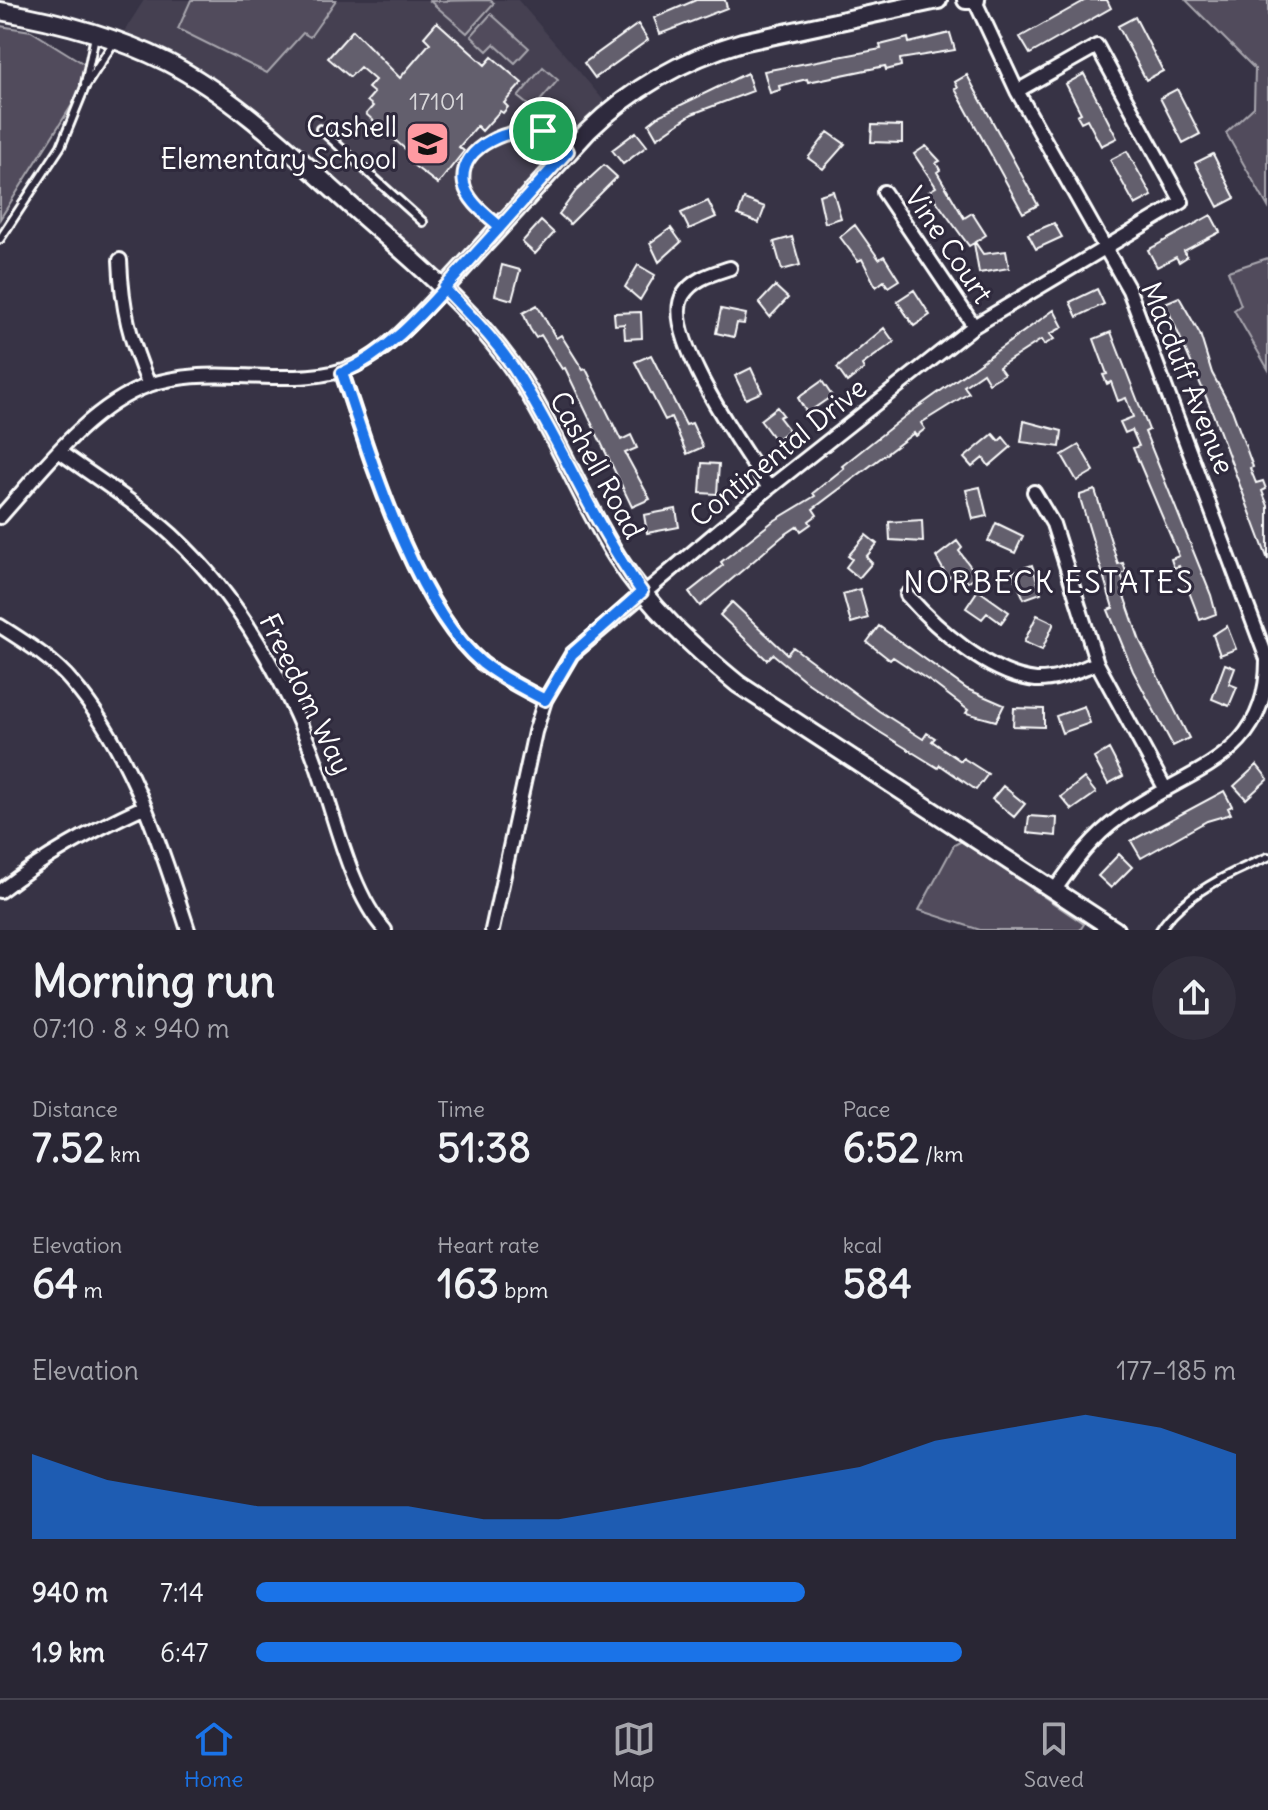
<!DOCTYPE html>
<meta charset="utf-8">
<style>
:root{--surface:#292634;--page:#312e3c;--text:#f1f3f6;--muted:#a5a5ac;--line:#45434f;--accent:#1a73e8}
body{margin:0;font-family:Delius,sans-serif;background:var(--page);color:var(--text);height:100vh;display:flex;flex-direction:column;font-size:30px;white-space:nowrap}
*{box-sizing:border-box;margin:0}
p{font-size:26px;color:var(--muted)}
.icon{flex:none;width:44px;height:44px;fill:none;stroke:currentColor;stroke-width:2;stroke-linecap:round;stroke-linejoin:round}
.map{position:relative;height:930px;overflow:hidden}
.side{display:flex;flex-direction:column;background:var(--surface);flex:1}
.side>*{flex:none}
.pin{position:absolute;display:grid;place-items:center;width:68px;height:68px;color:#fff;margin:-34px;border:4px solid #fff;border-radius:50%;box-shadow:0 2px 8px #0007}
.round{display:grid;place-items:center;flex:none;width:84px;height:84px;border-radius:42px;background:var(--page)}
.head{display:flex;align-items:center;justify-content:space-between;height:136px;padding:0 32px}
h1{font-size:44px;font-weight:700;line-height:60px}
.figures{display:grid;grid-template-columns:repeat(3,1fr);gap:12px;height:136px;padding:8px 32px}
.figures div{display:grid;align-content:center}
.figures b{font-size:40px;font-weight:700}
.figures small{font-size:22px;font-weight:400}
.figures p{font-size:22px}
.chart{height:224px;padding:16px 32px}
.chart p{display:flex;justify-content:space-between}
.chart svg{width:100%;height:144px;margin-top:8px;fill:var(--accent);opacity:.7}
ul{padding:0 32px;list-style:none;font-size:26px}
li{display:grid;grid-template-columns:128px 96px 1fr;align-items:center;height:60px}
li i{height:20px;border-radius:10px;background:var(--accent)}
.dock{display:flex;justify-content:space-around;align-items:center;height:112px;border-top:2px solid var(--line);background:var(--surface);font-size:22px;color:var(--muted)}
.dock a{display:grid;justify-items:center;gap:4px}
.dock .on{color:var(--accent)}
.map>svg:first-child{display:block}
</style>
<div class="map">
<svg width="1268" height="930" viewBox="0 0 1268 930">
<rect width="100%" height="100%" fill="#373345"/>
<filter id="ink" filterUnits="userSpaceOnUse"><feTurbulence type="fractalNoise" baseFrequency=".0125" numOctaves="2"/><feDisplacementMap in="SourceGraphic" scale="16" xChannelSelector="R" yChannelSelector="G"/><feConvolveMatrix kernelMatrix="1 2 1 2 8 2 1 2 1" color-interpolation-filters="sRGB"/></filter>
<g filter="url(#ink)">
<path fill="#444051" d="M 144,0 L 518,0 L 611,109 L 444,288 L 227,99 L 118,41 Z"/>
<path fill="#514c5c" stroke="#a8a6ae" stroke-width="2" d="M 191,0 L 336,0 L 310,37 L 303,33 L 267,73 L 178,29 Z
M 490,0 L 494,3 L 467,33 L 430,1 Z
M 1186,0 L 1268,0 L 1268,207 L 1226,133 L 1254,107 L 1255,69 Z
M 491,14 L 529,48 L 515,63 L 494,44 L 487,51 L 471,36 Z
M 0,26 L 31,31 L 94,70 L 0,219 Z
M 543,67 L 558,80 L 533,109 L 518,97 Z
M 1268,258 L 1268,369 L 1234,310 L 1241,305 L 1228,271 Z
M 962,841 L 1084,924 L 1080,930 L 980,930 L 919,910 L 954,845 Z"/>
<path fill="#635f6d" stroke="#fff" stroke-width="2" d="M 696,0 L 725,0 L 727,8 L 660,34 L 654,18 Z
M 1086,0 L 1107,0 L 1111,8 L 1030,54 L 1020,37 Z
M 1135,17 L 1163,71 L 1146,80 L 1118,26 Z
M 437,22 L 485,65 L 492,57 L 522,83 L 504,103 L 508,107 L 503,113 L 500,111 L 482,131 L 477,126 L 459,147 L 464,151 L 438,184 L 409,162 L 414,157 L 366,114 L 373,106 L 367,101 L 374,93 L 368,88 L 375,80 L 360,67 L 350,77 L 328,58 L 353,30 L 400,78 L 430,43 L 424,37 Z
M 638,24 L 648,40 L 595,78 L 584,63 Z
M 950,33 L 955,50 L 900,59 L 901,66 L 886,70 L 885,66 L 808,82 L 807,79 L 779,86 L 780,90 L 770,93 L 764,71 L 881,49 L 880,45 L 908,38 L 909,43 Z
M 747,73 L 753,91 L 692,114 L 657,138 L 649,124 L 660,115 Z
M 1084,74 L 1117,138 L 1101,146 L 1087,119 L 1081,122 L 1077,115 L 1081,113 L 1066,84 Z
M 967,75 L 1038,205 L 1023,213 L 955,89 L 958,88 L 955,82 Z
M 1177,89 L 1200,134 L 1183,143 L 1160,98 Z
M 872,125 L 902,126 L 902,143 L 871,142 Z
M 636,132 L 647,146 L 623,164 L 612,150 Z
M 828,132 L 845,144 L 823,169 L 808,158 Z
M 926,146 L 940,161 L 936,163 L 940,170 L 937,172 L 964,218 L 972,213 L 986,235 L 975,242 L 983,254 L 1006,251 L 1009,268 L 979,273 L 974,243 L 969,246 L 929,191 L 936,187 L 914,154 Z
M 1127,151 L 1152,196 L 1135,205 L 1110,160 Z
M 1213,154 L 1235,198 L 1218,207 L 1195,163 Z
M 604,165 L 617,177 L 570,224 L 559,214 L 576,191 Z
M 833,191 L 841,218 L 825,223 L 819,195 Z
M 744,199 L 765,207 L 759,223 L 738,215 Z
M 708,201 L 716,217 L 689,229 L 681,213 Z
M 1211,215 L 1220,232 L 1184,251 L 1187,257 L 1179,262 L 1176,257 L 1157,267 L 1148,250 Z
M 541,221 L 554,233 L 535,254 L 522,242 Z
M 1054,223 L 1062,237 L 1036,249 L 1028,234 Z
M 855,225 L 879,259 L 884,256 L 899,280 L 888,287 L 884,281 L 876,287 L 862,259 L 858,261 L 840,237 Z
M 671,228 L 681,242 L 659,262 L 650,243 Z
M 792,237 L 800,265 L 782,270 L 774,242 Z
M 502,265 L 520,270 L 512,300 L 495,295 Z
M 638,265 L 655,275 L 640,300 L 625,287 Z
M 775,286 L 788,298 L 770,317 L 759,303 Z
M 1097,289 L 1104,304 L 1077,317 L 1070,302 Z
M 914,290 L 930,315 L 914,326 L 897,301 Z
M 1179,297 L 1200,334 L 1212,373 L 1232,410 L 1253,467 L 1250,468 L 1256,483 L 1263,481 L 1266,489 L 1262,491 L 1268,506 L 1268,560 L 1210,406 L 1165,303 Z
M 537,305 L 556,338 L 561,335 L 583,370 L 586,369 L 621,440 L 631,435 L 637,448 L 625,453 L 650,499 L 632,507 L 565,368 L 562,369 L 541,335 L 536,338 L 530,329 L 523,313 Z
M 721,309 L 746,314 L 744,324 L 737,323 L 734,337 L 716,333 Z
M 1054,310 L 1063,327 L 1050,334 L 1054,339 L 1044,345 L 1041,340 L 999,367 L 1004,374 L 989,383 L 983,373 L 964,386 L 969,393 L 921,423 L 925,429 L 916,436 L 914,433 L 813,509 L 817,515 L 809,521 L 811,524 L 801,531 L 798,526 L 783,536 L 700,606 L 689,592 L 723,565 L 721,562 L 772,522 L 815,496 L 813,493 L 844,468 L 842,466 L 904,417 Z
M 641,312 L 642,338 L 625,339 L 624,324 L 615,325 L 614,313 Z
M 884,328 L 894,342 L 862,365 L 864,369 L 847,382 L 837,368 Z
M 1111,332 L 1149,430 L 1145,432 L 1211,595 L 1216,614 L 1200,620 L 1179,566 L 1174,568 L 1171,559 L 1179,556 L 1133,448 L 1139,446 L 1132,430 L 1125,433 L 1120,422 L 1133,417 L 1126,398 L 1118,401 L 1111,382 L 1107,384 L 1103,375 L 1107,374 L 1094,339 Z
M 651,355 L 686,425 L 692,423 L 703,447 L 687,454 L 671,417 L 665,420 L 635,362 Z
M 751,368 L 762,392 L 746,399 L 735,376 Z
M 822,381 L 832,396 L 807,413 L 798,398 Z
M 777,407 L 783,415 L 779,417 L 789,430 L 775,440 L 760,420 Z
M 1024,421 L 1062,431 L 1060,447 L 1021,442 Z
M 993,434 L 999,441 L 1003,437 L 1011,447 L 989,466 L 983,458 L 972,467 L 964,458 Z
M 1079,445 L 1094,471 L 1077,481 L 1062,455 Z
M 702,463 L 719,464 L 717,494 L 700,493 Z
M 980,487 L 987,516 L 973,519 L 966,490 Z
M 1095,490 L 1118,564 L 1123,563 L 1126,572 L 1121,574 L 1127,592 L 1123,593 L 1140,641 L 1189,738 L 1173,746 L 1133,671 L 1108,610 L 1113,608 L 1080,498 L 1080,495 Z
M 676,509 L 679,527 L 647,533 L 644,515 Z
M 922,520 L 923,542 L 890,540 L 889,522 Z
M 996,523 L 1023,536 L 1015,553 L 988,541 Z
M 866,535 L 877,544 L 866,557 L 872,563 L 859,578 L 846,567 L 852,559 L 848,556 Z
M 957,541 L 962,548 L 959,551 L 977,575 L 968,582 L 957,572 L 948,578 L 936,557 Z
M 1032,565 L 1041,593 L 1024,599 L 1012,572 Z
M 860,589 L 868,618 L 851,623 L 843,594 Z
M 978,590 L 1009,612 L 1001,623 L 987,613 L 982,619 L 966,608 Z
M 732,602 L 787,654 L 793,647 L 879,711 L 923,739 L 927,733 L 935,738 L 932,741 L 961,761 L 963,758 L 988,774 L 976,790 L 940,765 L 938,768 L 878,731 L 808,683 L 773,654 L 767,660 L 720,615 Z
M 1037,615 L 1054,623 L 1042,650 L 1024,642 Z
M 879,626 L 967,689 L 1004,705 L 996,721 L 966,713 L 968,710 L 934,684 L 893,657 L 890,660 L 867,642 Z
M 1227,626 L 1236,649 L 1220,655 L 1213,635 Z
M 1225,664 L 1235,668 L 1229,684 L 1237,687 L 1229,706 L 1212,699 Z
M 1084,706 L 1090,723 L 1062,733 L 1056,716 Z
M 1014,708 L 1044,709 L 1044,727 L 1013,726 Z
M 1109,749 L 1123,776 L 1108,784 L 1094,758 Z
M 1257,765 L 1268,779 L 1246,799 L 1234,786 Z
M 1084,778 L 1096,793 L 1072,810 L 1061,797 Z
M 1003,786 L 1025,804 L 1014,817 L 992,799 Z
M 1224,791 L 1232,806 L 1228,808 L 1231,814 L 1207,821 L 1141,858 L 1131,841 Z
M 1029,816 L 1057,818 L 1056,836 L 1027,833 Z
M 1119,854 L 1132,867 L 1111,888 L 1098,876 Z"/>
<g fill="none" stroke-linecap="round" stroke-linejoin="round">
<defs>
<path id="lane" d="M 85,84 L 95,36
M 320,129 L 423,222
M 499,226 C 486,214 467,202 464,183 C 458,148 515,122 543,131 C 553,134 561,144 568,151
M 0,239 L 61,146 L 85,87 L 114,42
M 1160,930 C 1182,895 1231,872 1268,857"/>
<path id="street" d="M 975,1 L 1017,91 L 1129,290 L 1267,659 C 1268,762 1186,768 1119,818 C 1091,838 1074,863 1054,891
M 884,192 L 974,326
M 120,260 C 122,310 130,340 149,385
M 730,268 C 712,274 694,278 683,295 C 660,332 747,455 769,488
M 342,373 C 370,456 414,606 482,663 C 501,678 524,689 545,700
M 60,452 C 97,479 138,504 172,535 C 235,593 278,668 310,747 C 332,801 347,889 385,930
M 1034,492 L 1053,524 L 1097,663 L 1166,790
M 0,517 C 42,470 88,407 149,385 C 179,375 208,375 239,376 C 354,381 367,372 444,288
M 907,595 C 937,629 989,675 1036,680 C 1057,681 1078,670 1097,663
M 0,626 C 25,642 53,659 72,682 C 131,750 161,846 188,930
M 0,891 C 45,856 91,831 143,807
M 492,930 L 535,732 L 545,700 L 572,654 L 769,488 L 974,326 L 1182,202 L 1097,46 L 1017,91"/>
<path id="secondary" d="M 966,0 L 976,0
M 0,11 C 58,21 115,36 167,62 C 236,98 292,153 349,204 C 411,259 477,311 522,381 C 558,437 582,501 617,557 C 649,607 693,647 738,684 L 1115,930
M 444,288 L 588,131 C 631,89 684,59 742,42 L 938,0"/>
</defs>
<use href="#lane" stroke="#fff" stroke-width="12"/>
<use href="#street" stroke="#fff" stroke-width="18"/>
<use href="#secondary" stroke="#fff" stroke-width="22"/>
<use href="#lane" stroke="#2f2a3d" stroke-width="6"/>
<use href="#street" stroke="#2f2a3d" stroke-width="12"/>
<use href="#secondary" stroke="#2f2a3d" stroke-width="16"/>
</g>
</g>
<g fill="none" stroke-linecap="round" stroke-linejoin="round" filter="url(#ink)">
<defs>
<path id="route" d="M 543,131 C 514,126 457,145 464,184 C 468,202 487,215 500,227 L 444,288 C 473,318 502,347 523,383 C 565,452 595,526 642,592 L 572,654 L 545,700 C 524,689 501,678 482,663 C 414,606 370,456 342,373 C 394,350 428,306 466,265 C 500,227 534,189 568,151 L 543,131"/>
</defs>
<use href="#route" stroke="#fff" stroke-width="16"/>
<use href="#route" stroke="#1a73e8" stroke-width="10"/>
</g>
<defs>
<symbol id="school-square" viewBox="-11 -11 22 22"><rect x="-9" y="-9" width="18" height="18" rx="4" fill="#ff9aa2" stroke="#2f2a3d"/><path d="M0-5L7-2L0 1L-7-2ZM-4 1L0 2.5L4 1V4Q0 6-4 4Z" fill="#111"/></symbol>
</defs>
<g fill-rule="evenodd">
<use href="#school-square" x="402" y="118" width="51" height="51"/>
</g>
<g text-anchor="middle" stroke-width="6" stroke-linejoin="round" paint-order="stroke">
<g font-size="24" fill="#d8d7da">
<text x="437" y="110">17101</text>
</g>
<g font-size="28" fill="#fff" stroke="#2f2a3d" text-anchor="end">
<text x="397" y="137">Cashell<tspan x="397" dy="32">Elementary School</tspan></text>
</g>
<g font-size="28" fill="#fff" stroke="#2f2a3d">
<text transform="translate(949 245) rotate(56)" y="10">Vine Court</text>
<text transform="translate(1188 378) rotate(68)" y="10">Macduff Avenue</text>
<text transform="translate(778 452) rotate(-39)" y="10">Continental Drive</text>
<text transform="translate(597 465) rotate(61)" y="10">Cashell Road</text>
<text transform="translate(306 694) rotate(64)" y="10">Freedom Way</text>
</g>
<g font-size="30" letter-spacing="2" fill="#fff" stroke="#2f2a3d">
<text x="1049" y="593">NORBECK ESTATES</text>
</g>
</g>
</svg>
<div class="pin" style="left:543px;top:131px;background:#1e9e55"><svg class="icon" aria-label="arrive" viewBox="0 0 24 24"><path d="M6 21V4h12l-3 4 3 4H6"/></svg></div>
</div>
<section class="side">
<div class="head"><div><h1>Morning run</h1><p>07:10 · 8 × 940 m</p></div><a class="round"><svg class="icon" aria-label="share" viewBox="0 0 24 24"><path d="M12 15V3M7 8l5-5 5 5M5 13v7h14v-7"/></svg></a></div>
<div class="figures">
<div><p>Distance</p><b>7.52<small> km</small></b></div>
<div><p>Time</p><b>51:38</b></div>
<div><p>Pace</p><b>6:52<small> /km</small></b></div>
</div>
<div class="figures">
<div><p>Elevation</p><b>64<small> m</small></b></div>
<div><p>Heart rate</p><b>163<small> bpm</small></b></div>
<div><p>kcal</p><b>584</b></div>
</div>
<div class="chart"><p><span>Elevation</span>177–185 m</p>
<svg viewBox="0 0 160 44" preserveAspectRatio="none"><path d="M0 44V18L10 26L20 30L30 34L40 34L50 34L60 38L70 38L80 34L90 30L100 26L110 22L120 14L130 10L140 6L150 10L160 18V44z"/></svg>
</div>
<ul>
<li><b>940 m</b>7:14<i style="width:56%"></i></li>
<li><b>1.9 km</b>6:47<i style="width:72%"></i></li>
</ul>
</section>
<nav class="dock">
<a class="on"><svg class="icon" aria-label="home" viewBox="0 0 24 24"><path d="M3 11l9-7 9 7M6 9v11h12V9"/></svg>Home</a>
<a><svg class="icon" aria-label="map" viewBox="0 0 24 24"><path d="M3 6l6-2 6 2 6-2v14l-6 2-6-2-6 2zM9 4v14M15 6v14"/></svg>Map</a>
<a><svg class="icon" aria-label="saved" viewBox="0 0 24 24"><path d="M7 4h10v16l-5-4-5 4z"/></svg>Saved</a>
</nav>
